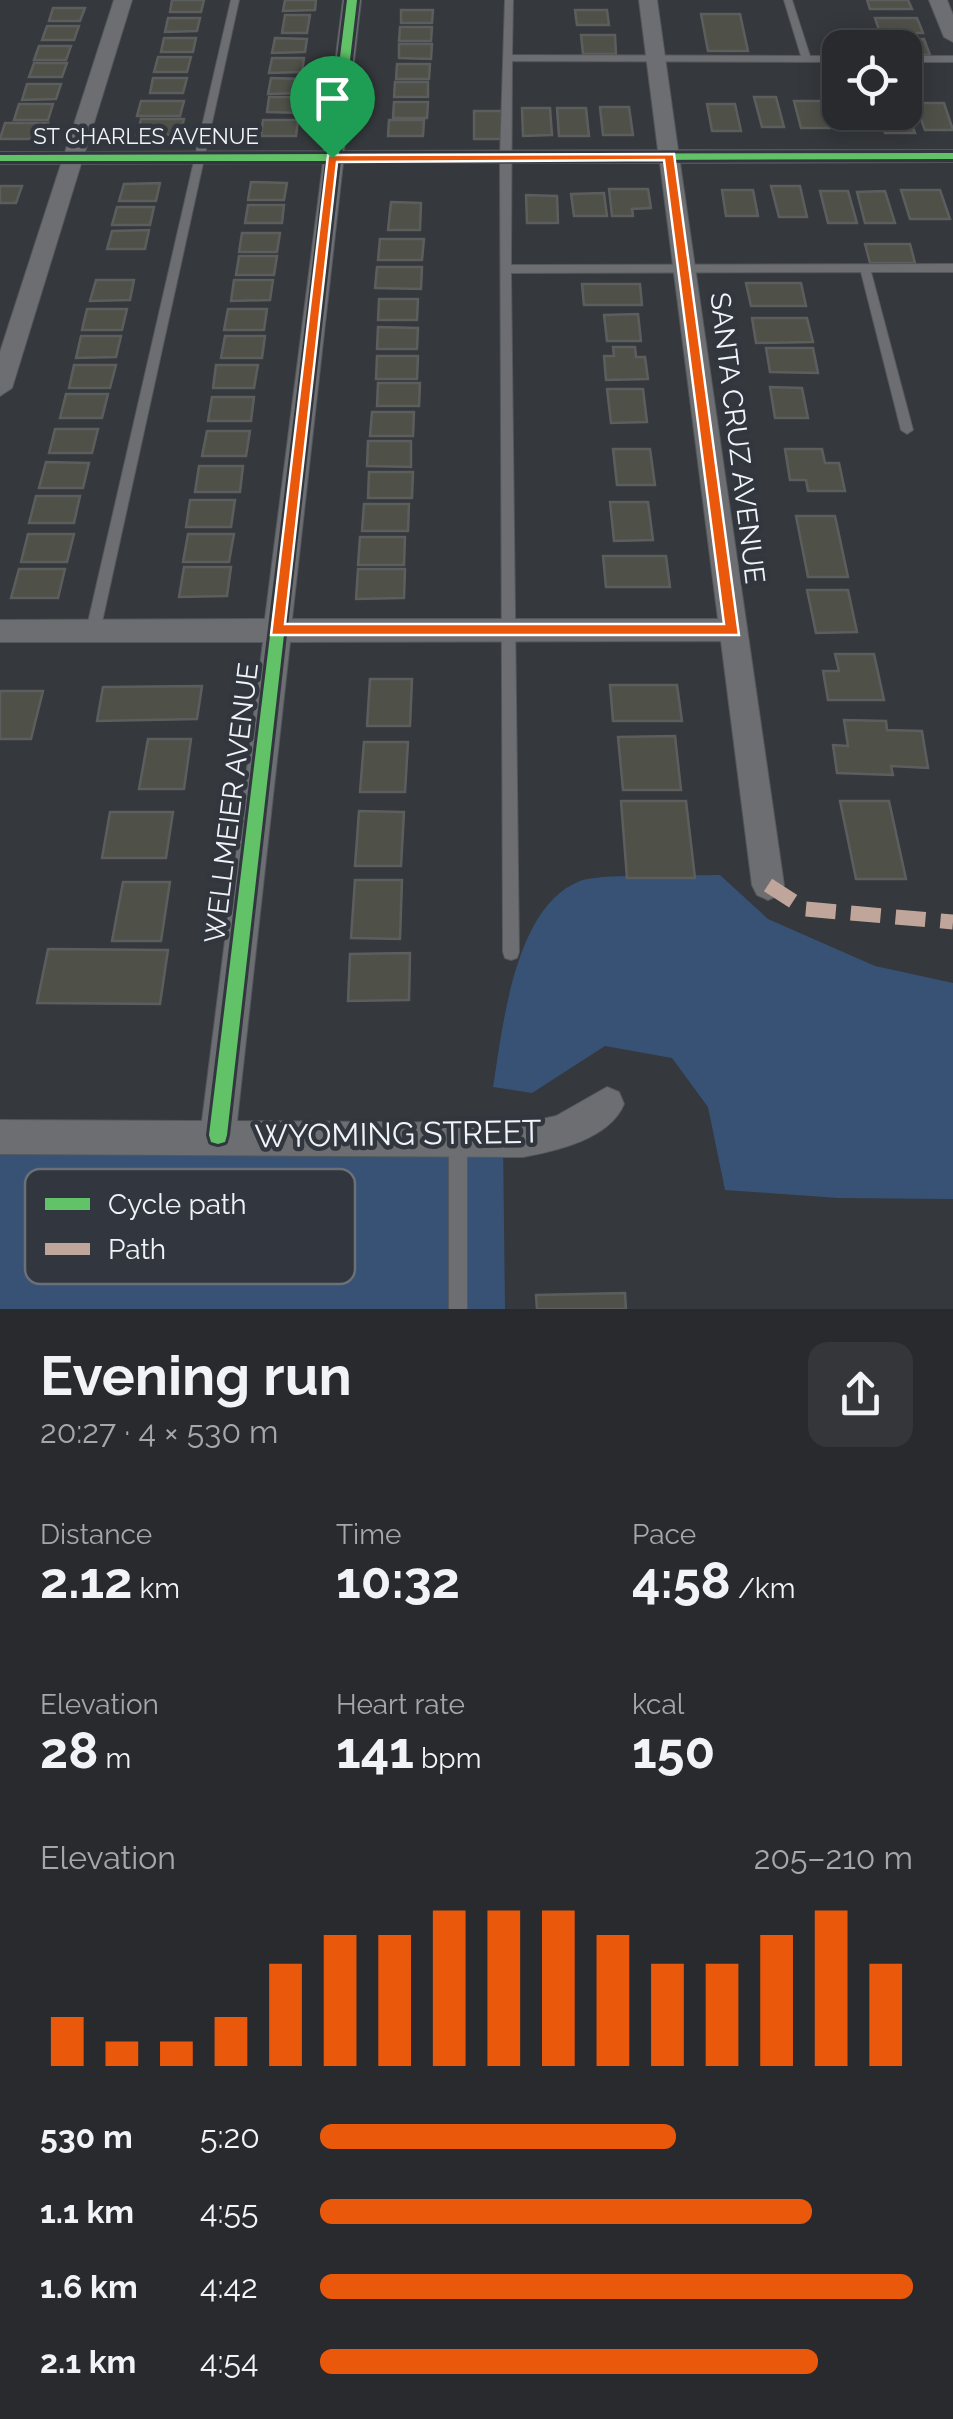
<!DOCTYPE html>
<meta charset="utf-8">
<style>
:root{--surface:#282a2d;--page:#343639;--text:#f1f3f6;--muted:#a5a7aa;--line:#444649;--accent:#ea580c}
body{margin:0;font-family:Raleway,sans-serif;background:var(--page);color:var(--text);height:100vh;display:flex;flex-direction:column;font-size:38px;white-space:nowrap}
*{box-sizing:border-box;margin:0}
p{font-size:32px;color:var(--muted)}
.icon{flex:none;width:55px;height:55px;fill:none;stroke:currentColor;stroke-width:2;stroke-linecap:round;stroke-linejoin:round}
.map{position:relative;height:1309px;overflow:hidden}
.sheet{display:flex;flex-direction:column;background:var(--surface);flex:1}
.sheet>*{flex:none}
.fabs{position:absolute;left:822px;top:30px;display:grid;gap:20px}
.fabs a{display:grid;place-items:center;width:100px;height:100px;border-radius:20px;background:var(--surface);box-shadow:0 5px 25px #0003,0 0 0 2px var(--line);font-size:50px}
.pin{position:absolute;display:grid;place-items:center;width:85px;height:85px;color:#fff;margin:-102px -42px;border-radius:50% 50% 50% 0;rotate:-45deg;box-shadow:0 0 10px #0007}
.pin .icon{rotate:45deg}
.round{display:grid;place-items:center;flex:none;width:105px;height:105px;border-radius:20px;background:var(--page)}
.summary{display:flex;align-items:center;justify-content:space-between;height:170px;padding:0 40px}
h1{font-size:55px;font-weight:700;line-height:75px}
.metrics{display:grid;grid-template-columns:repeat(3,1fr);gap:15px;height:170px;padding:10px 40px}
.metrics div{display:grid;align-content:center}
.metrics b{font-size:50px;font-weight:700}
.metrics small{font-size:28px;font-weight:400}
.metrics p{font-size:28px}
.chart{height:280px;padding:20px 40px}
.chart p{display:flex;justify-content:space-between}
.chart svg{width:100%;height:180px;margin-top:10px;stroke:var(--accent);stroke-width:6}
ul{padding:0 40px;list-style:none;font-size:32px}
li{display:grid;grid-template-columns:160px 120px 1fr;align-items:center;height:75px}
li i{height:25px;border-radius:12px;background:var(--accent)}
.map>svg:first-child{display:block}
</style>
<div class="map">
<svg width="953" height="1309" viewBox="0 0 953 1309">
<rect width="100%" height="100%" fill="#35383c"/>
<path fill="#385275" d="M 720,875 L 768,919 L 875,966 L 953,983 L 953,1199 L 838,1198 L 725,1190 L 708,1107 L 672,1058 L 605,1046 L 532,1093 L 493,1087 C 503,1026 514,907 580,881 C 599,873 693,876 720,875 Z
M 0,1137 L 503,1139 L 505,1309 L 0,1309 Z"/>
<path fill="#4f5149" stroke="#5c5e5e" stroke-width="2.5" d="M 172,0 L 204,0 L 201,12 L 170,12 Z
M 285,0 L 316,0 L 315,10 L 283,11 Z
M 867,0 L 908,0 L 912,9 L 870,9 Z
M 53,8 L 85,8 L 80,21 L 49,21 Z
M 401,10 L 433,10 L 432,23 L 401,23 Z
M 575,10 L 607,10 L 609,25 L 577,25 Z
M 701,14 L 740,14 L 748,51 L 708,51 Z
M 285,15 L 310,15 L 307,33 L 282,33 Z
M 168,18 L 200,18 L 197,31 L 165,32 Z
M 875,18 L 917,18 L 923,33 L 880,33 Z
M 47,26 L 79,26 L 74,40 L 42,40 Z
M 400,27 L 432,27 L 431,41 L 399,41 Z
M 581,35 L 615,35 L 616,54 L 583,54 Z
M 164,38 L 196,38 L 193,52 L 161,52 Z
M 275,38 L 307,39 L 305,52 L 272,53 Z
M 924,39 L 930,55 L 905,55 L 905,48 L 884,48 L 882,40 Z
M 399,44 L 432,44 L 431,59 L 399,58 Z
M 39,46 L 71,46 L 66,60 L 34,60 Z
M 158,57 L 191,57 L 187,72 L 154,72 Z
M 272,58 L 304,58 L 302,72 L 269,73 Z
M 34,63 L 67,63 L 62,77 L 29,77 Z
M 397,64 L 430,64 L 429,79 L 396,79 Z
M 153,78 L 187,78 L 183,93 L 150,93 Z
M 271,78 L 304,79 L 302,93 L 268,94 Z
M 395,82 L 428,82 L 428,97 L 394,97 Z
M 27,84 L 61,84 L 56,99 L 22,100 Z
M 269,97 L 303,97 L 301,113 L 267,112 Z
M 754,97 L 776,97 L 784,127 L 762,127 Z
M 141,101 L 184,101 L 180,116 L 137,116 Z
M 794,101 L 822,101 L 830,128 L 801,128 Z
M 394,102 L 428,102 L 427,118 L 393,118 Z
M 915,103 L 944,103 L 953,130 L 925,130 Z
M 19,104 L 53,104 L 48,120 L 14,120 Z
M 707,104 L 735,104 L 741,131 L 712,131 Z
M 905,106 L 915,133 L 885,133 L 879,112 L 905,112 Z
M 600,107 L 629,107 L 633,135 L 603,135 Z
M 522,108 L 550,108 L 552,135 L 523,136 Z
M 557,108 L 586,108 L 589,136 L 559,136 Z
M 474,111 L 502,111 L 504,139 L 474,139 Z
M 845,112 L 873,112 L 878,129 L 850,129 Z
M 141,119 L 184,119 L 180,135 L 137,135 Z
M 263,120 L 298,120 L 296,136 L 261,136 Z
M 389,120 L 424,120 L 423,136 L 388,136 Z
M 5,123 L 48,123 L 43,139 L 0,139 Z
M 251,182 L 287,183 L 284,200 L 248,200 Z
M 160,183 L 156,201 L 119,201 L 124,184 Z
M 0,186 L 22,186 L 16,203 L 0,203 Z
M 771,186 L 800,186 L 807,217 L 779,217 Z
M 609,189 L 648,189 L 651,208 L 632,209 L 633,216 L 612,216 Z
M 722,190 L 753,190 L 758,216 L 726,216 Z
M 901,190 L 940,190 L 950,219 L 910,219 Z
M 820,191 L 848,191 L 857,223 L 828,223 Z
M 885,191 L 895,223 L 865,223 L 857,192 Z
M 604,193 L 607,216 L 574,216 L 571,194 Z
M 526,195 L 557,196 L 558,223 L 527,223 Z
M 391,202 L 421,203 L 420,230 L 388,230 Z
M 248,205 L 284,205 L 282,223 L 245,223 Z
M 117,207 L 154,207 L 150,225 L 112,225 Z
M 149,230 L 145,249 L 107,249 L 112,231 Z
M 242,233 L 280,233 L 277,252 L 239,252 Z
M 380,239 L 424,239 L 422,260 L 378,260 Z
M 865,244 L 910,244 L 915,263 L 870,263 Z
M 239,256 L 277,256 L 274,275 L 236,275 Z
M 377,267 L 422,267 L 421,289 L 375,288 Z
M 96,280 L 134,280 L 130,300 L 90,301 Z
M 234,280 L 273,280 L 270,300 L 231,301 Z
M 746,283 L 801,283 L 806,306 L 751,306 Z
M 582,284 L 640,284 L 642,305 L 584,305 Z
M 379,299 L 418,299 L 417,320 L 378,320 Z
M 87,309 L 127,309 L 122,330 L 82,330 Z
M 228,309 L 267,309 L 264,330 L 224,330 Z
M 638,314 L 641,341 L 607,341 L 604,315 Z
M 752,318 L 807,318 L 813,342 L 756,343 Z
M 378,327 L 418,328 L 417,349 L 377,349 Z
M 81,336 L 121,336 L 116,357 L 76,358 Z
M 225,336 L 265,336 L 262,358 L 221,358 Z
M 613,347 L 635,347 L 636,357 L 645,357 L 648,379 L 606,380 L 604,356 L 614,356 Z
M 766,348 L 813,348 L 818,373 L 770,372 Z
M 377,356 L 418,356 L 417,379 L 376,379 Z
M 74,365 L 116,365 L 110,388 L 69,388 Z
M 216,365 L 258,365 L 254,388 L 213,388 Z
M 378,383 L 420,383 L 419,406 L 377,406 Z
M 770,387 L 802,388 L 808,418 L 775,418 Z
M 607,389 L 643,389 L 647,422 L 611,423 Z
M 66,394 L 108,394 L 102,418 L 60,418 Z
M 212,397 L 254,397 L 251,421 L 208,421 Z
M 372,412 L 414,412 L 413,436 L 370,436 Z
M 55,429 L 98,429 L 92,453 L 49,453 Z
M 207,431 L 250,431 L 246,456 L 202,456 Z
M 368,441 L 411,441 L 411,467 L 367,466 Z
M 613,449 L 650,449 L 655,485 L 617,485 Z
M 785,449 L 822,449 L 825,463 L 839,463 L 845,491 L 808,491 L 806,480 L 790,480 Z
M 46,462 L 89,463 L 83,488 L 39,488 Z
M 199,466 L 243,466 L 240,492 L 195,492 Z
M 369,472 L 413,472 L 412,498 L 368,498 Z
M 36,496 L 80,496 L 74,523 L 29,523 Z
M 190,500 L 235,500 L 231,527 L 186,527 Z
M 610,502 L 648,502 L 653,540 L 614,541 Z
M 364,504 L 409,504 L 408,531 L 362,531 Z
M 796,516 L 835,516 L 848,577 L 808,577 Z
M 28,534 L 74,534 L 67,562 L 21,562 Z
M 188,534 L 234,534 L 229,562 L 183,562 Z
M 360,537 L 405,537 L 404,565 L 358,565 Z
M 603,556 L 666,556 L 670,587 L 606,587 Z
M 184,567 L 231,567 L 227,596 L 179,597 Z
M 19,569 L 65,569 L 58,598 L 11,598 Z
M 358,569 L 405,569 L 404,598 L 356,599 Z
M 807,590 L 848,590 L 857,632 L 816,633 Z
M 835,654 L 874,654 L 884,700 L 828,700 L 823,671 L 839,671 Z
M 370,679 L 412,679 L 410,726 L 367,726 Z
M 610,685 L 677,685 L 682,721 L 613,721 Z
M 202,686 L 197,719 L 97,721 L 103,687 Z
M 0,691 L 43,691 L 31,739 L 0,739 Z
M 844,720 L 886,721 L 887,730 L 922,731 L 928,768 L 891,766 L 893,775 L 837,773 L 833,745 L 848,746 Z
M 675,736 L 681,790 L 623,790 L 618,737 Z
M 148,739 L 191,739 L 184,789 L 139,789 Z
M 364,742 L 408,742 L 405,792 L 360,792 Z
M 621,801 L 686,801 L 695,878 L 627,878 Z
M 840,801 L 889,801 L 906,879 L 856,879 Z
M 359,811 L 404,812 L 401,866 L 355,866 Z
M 110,812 L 173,812 L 166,858 L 102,858 Z
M 355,880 L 402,880 L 400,939 L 351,938 Z
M 123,882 L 170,882 L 161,941 L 112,941 Z
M 48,949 L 168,950 L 160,1004 L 37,1003 Z
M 410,953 L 409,1000 L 348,1001 L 350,954 Z
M 625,1293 L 626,1309 L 537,1309 L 536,1295 Z"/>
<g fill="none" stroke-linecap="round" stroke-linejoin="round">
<defs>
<path id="lane" d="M 231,0 L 239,0 L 100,631 L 98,635 L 88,635 L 86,631 Z
M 505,0 L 513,0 L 512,55 L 801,56 L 784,0 L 792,0 L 810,56 L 840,56 L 840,62 L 512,61 L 511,265 L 953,264 L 953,272 L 871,272 L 913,430 L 907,434 L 901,430 L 861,272 L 511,273 L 519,952 L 517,958 L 511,960 L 505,958 L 503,952 L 500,158 Z
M 905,56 L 953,56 L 953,62 L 905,62 Z
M 458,1131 L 464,1134 L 467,1140 L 467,1309 L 449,1309 L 449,1140 L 452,1134 Z"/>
<path id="street" d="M 114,0 L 132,0 L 85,152 L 324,151 L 343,0 L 361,0 L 344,151 L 658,150 L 639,0 L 657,0 L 678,150 L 953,150 L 953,162 L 680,163 L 784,885 L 779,895 L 768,900 L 757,895 L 752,885 L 721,641 L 290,642 L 237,1121 L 523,1123 L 556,1116 L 607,1087 L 619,1092 L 624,1104 C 610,1139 556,1151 523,1157 L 0,1154 L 0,1120 L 202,1121 L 263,642 L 0,642 L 0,620 L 265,619 L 323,163 L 81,164 L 12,388 L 0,396 L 0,352 L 61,164 L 0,164 L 0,152 L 65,152 ZM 343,163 L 660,163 L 718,619 L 292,619 Z
M 929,0 L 947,0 L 953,15 L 953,42 L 944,37 Z"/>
</defs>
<use href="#lane" stroke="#54575b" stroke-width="2"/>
<use href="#street" stroke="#54575b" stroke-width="2"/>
<use href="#lane" fill="#6c6e72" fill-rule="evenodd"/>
<use href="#street" fill="#6c6e72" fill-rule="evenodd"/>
<path stroke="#c0a59a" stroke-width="15" stroke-dasharray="30 15" stroke-linecap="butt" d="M 768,885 L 805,909 L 953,922"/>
<defs>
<path id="cycleway" d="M 347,0 L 357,0 L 339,154 L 953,153 L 953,159 L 338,161 L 227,1135 L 225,1142 L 218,1144 L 211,1142 L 209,1135 L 328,161 L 0,161 L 0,155 L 328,154 Z"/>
</defs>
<use href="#cycleway" stroke="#32373f" stroke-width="6"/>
<use href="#cycleway" fill="#61c268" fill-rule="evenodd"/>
</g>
<path fill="#ea580c" stroke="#fff" stroke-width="2.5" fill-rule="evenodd" d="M 674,154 L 739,635 L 271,635 L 328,155 ZM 664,160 L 724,624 L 285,624 L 337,162 Z"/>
<g text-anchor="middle" stroke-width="9" stroke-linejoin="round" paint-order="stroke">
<g font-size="22" fill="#f0f4f9" stroke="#32373f">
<text x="146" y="144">ST CHARLES AVENUE</text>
</g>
<g font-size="28" fill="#f0f4f9" stroke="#32373f">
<text transform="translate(738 438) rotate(83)" y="10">SANTA CRUZ AVENUE</text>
<text transform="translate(231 803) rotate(-83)" y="10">WELLMEIER AVENUE</text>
</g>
<g font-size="32" fill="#f0f4f9" stroke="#32373f">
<text transform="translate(398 1134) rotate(-1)" y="11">WYOMING STREET</text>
</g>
</g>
<rect x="25" y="1169" width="330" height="115" rx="15" fill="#32373f" stroke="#6b7077" stroke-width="2.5"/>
<rect x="45" y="1198" width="45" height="12" fill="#61c268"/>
<rect x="45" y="1243" width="45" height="12" fill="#c0a59a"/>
<g font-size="28" fill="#f0f4f9">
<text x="108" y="1214">Cycle path</text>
<text x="108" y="1259">Path</text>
</g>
</svg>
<div class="fabs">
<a><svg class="icon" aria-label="locate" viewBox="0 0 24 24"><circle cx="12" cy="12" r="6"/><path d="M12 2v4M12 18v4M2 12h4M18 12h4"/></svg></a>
</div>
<div class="pin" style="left:332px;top:158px;background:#1e9e55"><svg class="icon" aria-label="arrive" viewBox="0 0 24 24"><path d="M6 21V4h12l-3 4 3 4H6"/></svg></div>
</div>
<section class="sheet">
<div class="summary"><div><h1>Evening run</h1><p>20:27 · 4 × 530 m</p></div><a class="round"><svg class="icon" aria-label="share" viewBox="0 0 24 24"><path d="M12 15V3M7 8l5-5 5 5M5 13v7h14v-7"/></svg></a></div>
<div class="metrics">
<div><p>Distance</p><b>2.12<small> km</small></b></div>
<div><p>Time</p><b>10:32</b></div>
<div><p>Pace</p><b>4:58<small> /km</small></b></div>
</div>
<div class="metrics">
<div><p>Elevation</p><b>28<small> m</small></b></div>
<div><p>Heart rate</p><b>141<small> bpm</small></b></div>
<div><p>kcal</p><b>150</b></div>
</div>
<div class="chart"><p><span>Elevation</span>205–210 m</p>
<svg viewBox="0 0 160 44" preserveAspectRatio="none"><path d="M5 44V32M15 44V38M25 44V38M35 44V32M45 44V19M55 44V12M65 44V12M75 44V6M85 44V6M95 44V6M105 44V12M115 44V19M125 44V19M135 44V12M145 44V6M155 44V19"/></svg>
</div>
<ul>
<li><b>530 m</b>5:20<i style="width:60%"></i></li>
<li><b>1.1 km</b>4:55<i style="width:83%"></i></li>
<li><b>1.6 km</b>4:42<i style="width:100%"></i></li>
<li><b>2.1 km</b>4:54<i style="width:84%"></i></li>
</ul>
</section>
